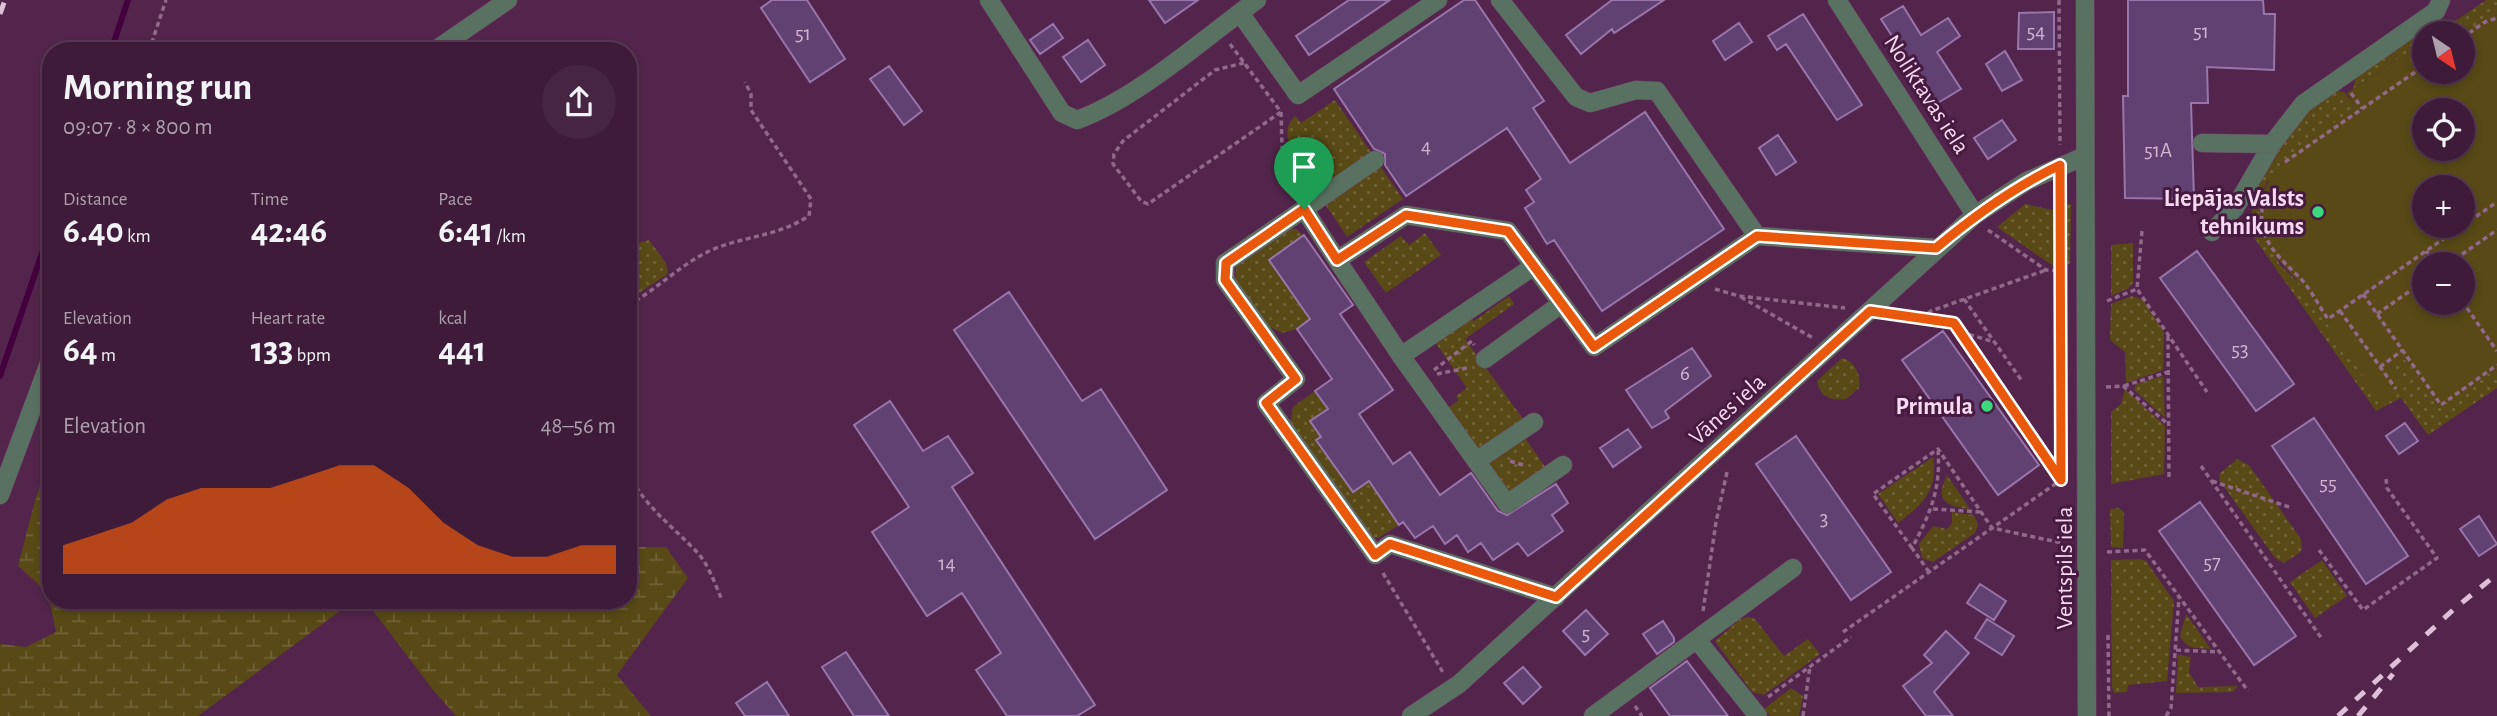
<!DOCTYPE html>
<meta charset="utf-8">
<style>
:root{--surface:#3e1c39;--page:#452541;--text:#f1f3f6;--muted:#ada1ae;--line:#573a53;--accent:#ea580c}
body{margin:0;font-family:"Alegreya Sans",sans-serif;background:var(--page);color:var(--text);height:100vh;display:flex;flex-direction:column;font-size:26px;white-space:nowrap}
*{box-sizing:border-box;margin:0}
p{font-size:23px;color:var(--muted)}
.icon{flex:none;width:38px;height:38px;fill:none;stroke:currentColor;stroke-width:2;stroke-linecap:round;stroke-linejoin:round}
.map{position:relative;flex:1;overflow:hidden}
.sheet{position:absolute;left:42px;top:42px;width:595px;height:567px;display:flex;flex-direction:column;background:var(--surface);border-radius:28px;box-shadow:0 4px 10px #0003,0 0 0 2px var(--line)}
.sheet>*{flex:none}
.needle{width:46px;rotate:145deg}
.controls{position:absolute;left:2412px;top:21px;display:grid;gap:14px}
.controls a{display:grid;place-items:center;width:63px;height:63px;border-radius:50%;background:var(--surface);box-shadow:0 4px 10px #0003,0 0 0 2px var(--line);font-size:35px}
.pin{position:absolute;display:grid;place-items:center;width:60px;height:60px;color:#fff;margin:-72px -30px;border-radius:50% 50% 50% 0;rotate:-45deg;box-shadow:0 0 7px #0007}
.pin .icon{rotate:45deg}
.round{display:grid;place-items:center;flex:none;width:74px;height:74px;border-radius:37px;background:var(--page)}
.summary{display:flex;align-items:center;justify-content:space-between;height:119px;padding:0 21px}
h1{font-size:38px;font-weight:700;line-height:52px}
.stats{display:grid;grid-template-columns:repeat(3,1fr);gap:10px;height:119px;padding:7px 21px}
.stats div{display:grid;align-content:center}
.stats b{font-size:35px;font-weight:700}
.stats small{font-size:19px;font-weight:400}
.stats p{font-size:19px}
.chart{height:196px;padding:14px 21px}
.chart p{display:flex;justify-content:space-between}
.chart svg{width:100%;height:126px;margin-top:7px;fill:var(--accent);opacity:.7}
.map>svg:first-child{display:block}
</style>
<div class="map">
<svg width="2497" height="716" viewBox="0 0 2497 716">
<defs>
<pattern id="green-dots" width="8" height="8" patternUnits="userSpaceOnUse" patternTransform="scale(1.75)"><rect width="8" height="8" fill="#584916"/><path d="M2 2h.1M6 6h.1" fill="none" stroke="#716338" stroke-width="1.8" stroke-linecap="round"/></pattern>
<pattern id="wetland-marsh" width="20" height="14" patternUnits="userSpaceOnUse" patternTransform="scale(1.75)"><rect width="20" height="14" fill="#584916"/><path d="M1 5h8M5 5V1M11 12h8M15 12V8" fill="none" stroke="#716338"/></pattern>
</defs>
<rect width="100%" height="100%" fill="#53254c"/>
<path fill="url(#green-dots)" d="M 2486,0 L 2497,0 L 2497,15 L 2462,36 L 2462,33 L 2424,33 L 2424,62 L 2413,69 L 2399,58 L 2353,89 L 2356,76 L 2432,25 L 2457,20 Z
M 2336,91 L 2344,92 L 2353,102 L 2352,110 L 2267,182 L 2262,194 L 2250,202 L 2284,137 L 2305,113 Z
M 1335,100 L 1371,152 L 1318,189 C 1305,169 1273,138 1295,116 L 1301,123 Z
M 1378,163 L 1403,199 L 1347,237 L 1325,204 Z
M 2025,204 L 2056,211 L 2056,265 L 2053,266 L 1997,227 Z
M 2071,204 L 2070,264 L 2064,263 L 2065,205 Z
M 2252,208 L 2261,209 L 2262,229 L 2280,265 L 2391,370 L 2391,364 L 2400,358 L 2407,361 L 2440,407 L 2497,368 L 2497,388 L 2428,435 L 2401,398 L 2376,411 L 2248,229 L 2253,225 Z
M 1286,228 L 1296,229 L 1304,236 L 1310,319 L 1297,329 L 1282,333 L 1266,325 L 1235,282 L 1236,268 L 1243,257 Z
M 1425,233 L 1441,255 L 1386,293 L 1364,262 L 1401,236 L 1409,245 Z
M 628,237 L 638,243 L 649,240 L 666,263 L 668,274 L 628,300 Z
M 2133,243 L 2133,283 L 2129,288 L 2111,296 L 2111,245 Z
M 1509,296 L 1514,304 L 1465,339 L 1523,419 L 1479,451 L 1448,408 L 1459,400 L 1456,396 L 1467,388 L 1435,342 L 1470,317 L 1474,321 Z
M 2132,296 L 2143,300 L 2164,332 L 2163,370 L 2126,383 L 2125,352 L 2110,340 L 2111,304 Z
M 1842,358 C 1856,362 1861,375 1859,388 L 1846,399 C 1831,401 1820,397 1817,381 Z
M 2163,376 L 2165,418 L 2134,390 L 2136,384 Z
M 2125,389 L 2165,426 L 2164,474 L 2111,484 L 2111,412 L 2121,404 Z
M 1315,391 L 1328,409 L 1310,421 L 1321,437 L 1317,440 L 1353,492 L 1369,481 L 1399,525 L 1378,538 L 1369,537 L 1290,426 L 1293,407 Z
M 1525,438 L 1548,471 L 1513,497 L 1489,463 Z
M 1933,457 C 1938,491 1923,504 1898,523 L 1878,494 Z
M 2237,459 L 2249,465 L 2301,539 L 2302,551 L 2284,563 L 2275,558 L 2220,481 L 2219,474 Z
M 1947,475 L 1970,509 C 1947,506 1934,502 1947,475 Z
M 2119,508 L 2124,512 L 2123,548 L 2111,547 L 2110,509 Z
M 1952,512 L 1974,515 L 1978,525 L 1975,533 L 1933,562 L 1922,558 L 1919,544 L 1933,526 L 1947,529 L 1952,523 Z
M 2141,559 L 2146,561 L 2174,601 L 2167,681 L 2128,685 L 2127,692 L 2114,693 L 2112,687 L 2111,560 Z
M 2322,560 L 2347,596 L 2315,618 L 2290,582 Z
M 2186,614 L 2211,649 C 2197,648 2187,650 2180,636 Z
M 1748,617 L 1755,619 L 1784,656 L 1808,639 L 1820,654 L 1764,695 L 1752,692 L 1715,641 L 1740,619 Z
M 2178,655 L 2191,657 L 2189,672 L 2198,687 L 2238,686 L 2233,692 L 2176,693 Z
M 1791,688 L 1803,696 L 1799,716 L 1770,716 L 1764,709 Z"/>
<path fill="url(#wetland-marsh)" d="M 51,457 L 51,600 L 355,600 L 198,716 L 0,716 L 0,644 L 26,647 L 56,632 L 48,593 L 18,566 L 36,497 Z
M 628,547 L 666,547 L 688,578 L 617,675 L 651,716 L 456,716 L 433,690 L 365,600 L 628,600 Z"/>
<path fill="#584916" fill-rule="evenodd" d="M 2497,15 L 2497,368 L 2440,408 L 2407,361 L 2400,358 L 2390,367 L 2404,390 L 2383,405 L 2295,278 L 2270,250 L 2262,229 L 2262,194 L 2275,170 L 2300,146 L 2352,110 L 2353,102 L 2347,93 L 2399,58 L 2413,68 L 2424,62 L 2424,72 L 2462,72 L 2462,36 ZM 2424,110 L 2462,110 L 2462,149 L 2424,149 ZM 2424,187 L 2462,187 L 2462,226 L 2424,226 ZM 2424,264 L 2462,264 L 2462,303 L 2424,303 Z"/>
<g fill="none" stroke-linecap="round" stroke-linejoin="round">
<path stroke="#44003e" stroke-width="6" d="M 111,51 L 128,0
M 0,376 L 51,227"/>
</g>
<path fill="#614072" stroke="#9875ab" stroke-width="2" d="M 772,0 L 807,0 L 845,59 L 810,82 L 761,8 Z
M 1149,0 L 1198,0 L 1165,23 Z
M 1349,0 L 1390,0 L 1309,55 L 1296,36 Z
M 1464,0 L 1475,0 L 1544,101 L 1533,108 L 1570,163 L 1645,112 L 1724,229 L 1602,311 L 1554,240 L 1547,244 L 1525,208 L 1534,202 L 1526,190 L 1541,179 L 1507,128 L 1406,196 L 1385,165 L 1385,154 L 1374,149 L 1334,89 Z
M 1612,0 L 1664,0 L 1614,33 L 1612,29 L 1581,54 L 1566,35 Z
M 2128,0 L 2263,0 L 2264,14 L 2275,14 L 2274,70 L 2207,67 L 2208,103 L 2191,103 L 2194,199 L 2125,198 L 2123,96 L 2128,96 Z
M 1903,6 L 1921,35 L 1948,18 L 1960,36 L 1937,52 L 1961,89 L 1936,104 L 1881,19 Z
M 2054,12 L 2054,49 L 2018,49 L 2019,13 Z
M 1803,14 L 1862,105 L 1837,120 L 1786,44 L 1777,50 L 1768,36 Z
M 1739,23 L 1752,42 L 1725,60 L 1713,41 Z
M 1053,24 L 1063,38 L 1040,54 L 1030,40 Z
M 1088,40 L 1105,65 L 1081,82 L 1063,57 Z
M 2005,51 L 2022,80 L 2002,91 L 1986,64 Z
M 889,66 L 922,111 L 904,125 L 870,79 Z
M 2002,120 L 2016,140 L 1988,159 L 1974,138 Z
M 1778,135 L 1796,162 L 1776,175 L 1759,148 Z
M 1304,235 L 1353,305 L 1340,314 L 1393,390 L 1359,414 L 1393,464 L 1410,452 L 1440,495 L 1471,473 L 1498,511 L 1507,515 L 1556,484 L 1568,503 L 1552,515 L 1563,531 L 1528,556 L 1518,543 L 1493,560 L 1481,543 L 1468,552 L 1457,535 L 1445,544 L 1433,526 L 1415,538 L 1403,522 L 1399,525 L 1369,481 L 1353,492 L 1316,440 L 1321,437 L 1310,421 L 1328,409 L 1315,391 L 1332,379 L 1297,329 L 1310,319 L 1269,260 Z
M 2197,251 L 2294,384 L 2256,411 L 2160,278 Z
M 1009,292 L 1082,401 L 1101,389 L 1167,490 L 1095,539 L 954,330 Z
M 1943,331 L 2039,465 L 1998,495 L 1902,360 Z
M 1692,348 L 1711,376 L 1665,411 L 1669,418 L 1652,428 L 1626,390 Z
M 890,401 L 923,451 L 948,436 L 973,473 L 952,487 L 1095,705 L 1077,716 L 1007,716 L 976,670 L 1001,653 L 962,593 L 927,616 L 872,532 L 909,507 L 854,425 Z
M 2314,418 L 2408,556 L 2366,584 L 2272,446 Z
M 2405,423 L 2418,441 L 2399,454 L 2386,436 Z
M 1628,429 L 1641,447 L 1613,467 L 1600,448 Z
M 1796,436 L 1891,572 L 1851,600 L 1756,464 Z
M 2200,502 L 2296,636 L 2254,665 L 2159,531 Z
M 2479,516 L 2497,544 L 2479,556 L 2460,529 Z
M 1980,584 L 2006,601 L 1994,620 L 1967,603 Z
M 1586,610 L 1608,634 L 1585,655 L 1563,631 Z
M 1987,619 L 2014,636 L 2002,655 L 1975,638 Z
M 1663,621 L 1674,638 L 1674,642 L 1657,654 L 1643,634 Z
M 1946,631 L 1969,653 L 1934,692 L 1953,716 L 1926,716 L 1903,686 L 1932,663 L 1924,655 Z
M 846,652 L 889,716 L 854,716 L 822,667 Z
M 1687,661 L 1728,716 L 1670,716 L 1650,688 Z
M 1523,667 L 1541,687 L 1523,704 L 1504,683 Z
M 767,682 L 789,716 L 745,716 L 736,703 Z"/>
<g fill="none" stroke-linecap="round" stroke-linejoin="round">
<defs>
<path id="minor" d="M 989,0 L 1062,113 L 1077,120 C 1138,98 1204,38 1257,0
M 1500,0 L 1576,97 L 1590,103 L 1636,90 L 1657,91 L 1757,236 L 1936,248
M 1837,0 L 1975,215
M 2085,0 L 2087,716
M 1240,13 L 1298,95 L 1438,0
M 434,51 L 508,0
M 2202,143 L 2272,144
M 1304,209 L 1375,160
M 2212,232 L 2235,208 L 2272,144 L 2303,104 L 2436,11 L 2441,0
M 1337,260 L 1401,356 L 1534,266
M 1401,356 L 1507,504 L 1563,465
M 1485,359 L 1561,304
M 1476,461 L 1534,422
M 0,495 L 51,358
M 1556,597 L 1390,544 L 1375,555 L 1266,403 L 1296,379 L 1225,280 L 1225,263 L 1304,209 L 1337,260 L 1406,215 L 1508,231 L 1594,347 L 1757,236
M 1697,640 L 1758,716
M 1411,716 L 1459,684 L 1975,215 L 2027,181 L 2085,156
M 1593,716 L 1793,568"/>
</defs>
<use href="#minor" stroke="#71466a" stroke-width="19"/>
<path stroke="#91698a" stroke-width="3.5" stroke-dasharray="5 3.5" stroke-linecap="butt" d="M 2059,0 L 2060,145
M 2462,38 L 2485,22 L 2497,18
M 1230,44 L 1281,112 L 1282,147 L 1308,183
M 149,51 L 166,0
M 1244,63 L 1215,70 L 1123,141 L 1114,154 L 1113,164 L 1141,201 L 1148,204 L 1281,112
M 2351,93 L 2362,108
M 2285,162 L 2424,66
M 2060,188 L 2061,480
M 2264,199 C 2255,234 2273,252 2296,274 C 2309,285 2318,305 2328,319 L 2462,226
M 2462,226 L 2497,202
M 1988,230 L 2046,270 L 2062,271
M 2142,231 L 2137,289 L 2207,392
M 2426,251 L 2436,264
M 2448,264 L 2497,230
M 1715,289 L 1739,296 L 1845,308
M 2363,294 L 2441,405 L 2497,365
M 1741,297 L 1813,338
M 1964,299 L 2022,381
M 2107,301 L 2137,289
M 2462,301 L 2497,351
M 628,305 C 660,288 684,260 719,247 C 752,235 777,236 809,216 L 811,199 L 751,110 L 751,94 L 745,82
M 2340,311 L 2396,389
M 1894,314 L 1954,323 L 2060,478
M 2377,314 L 2424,281
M 1921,318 L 1931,311 L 2046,270
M 1961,332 L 1994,342
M 2168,336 L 2169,478
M 2380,367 L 2403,350
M 1434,370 L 1472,341 L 1474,345
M 1437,374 L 1467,368
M 2124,386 L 2168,372
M 2106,387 L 2123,386 L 2169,425
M 1510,461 L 1526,466
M 2201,466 L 2322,639
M 628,472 C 644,506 671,525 696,551 C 708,563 715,584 722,600
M 2212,481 L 2289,507
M 1933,509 L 1981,512
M 1912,548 L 1873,494 L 1938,449 L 1992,528 L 2062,543
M 2319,550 L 2363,610 L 2437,558 L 2387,488 L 2386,479
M 2107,552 L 2145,550 L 2248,691
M 1929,572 L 1912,548 C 1930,514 1941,489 1938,451
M 1383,573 L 1444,674
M 1703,611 L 1716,522 L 1727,472
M 1843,632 L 2061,480
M 2108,635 L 2109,716
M 2176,650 L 2219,652
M 1768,697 L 1851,637
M 1635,706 L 1642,716
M 1803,716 L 1810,666
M 2166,716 L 2171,708 L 2179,597"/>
<use href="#minor" stroke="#597160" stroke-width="18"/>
<path stroke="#debed8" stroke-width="5" stroke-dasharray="12 12" stroke-linecap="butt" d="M 0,14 L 5,0
M 2338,716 L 2453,610 L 2497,574
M 2358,716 L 2393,674"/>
</g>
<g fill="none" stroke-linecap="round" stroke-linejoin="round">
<defs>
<path id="route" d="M 2060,165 L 2061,480 L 1954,323 L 1870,311 L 1556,597 L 1390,544 L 1375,555 L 1266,403 L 1296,379 L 1225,280 L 1226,263 L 1304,209 L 1337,260 L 1406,215 L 1508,231 L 1594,347 L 1757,236 L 1936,248 C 1975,215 2014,187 2060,165 Z"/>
</defs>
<use href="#route" stroke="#fff" stroke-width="14"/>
<use href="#route" stroke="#ea580c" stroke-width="9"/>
</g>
<g fill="#3dd77d" stroke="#471a41" stroke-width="2.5">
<circle cx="2318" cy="212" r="7"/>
<circle cx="1987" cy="406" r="7"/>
</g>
<g text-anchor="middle" stroke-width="6" stroke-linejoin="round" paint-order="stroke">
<g font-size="21" fill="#d2b4d1">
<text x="2036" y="38">54</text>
<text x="2201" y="38">51</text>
<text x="803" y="40">51</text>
<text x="1426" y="153">4</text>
<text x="2158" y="157">51A</text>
<text x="2240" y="356">53</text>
<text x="1685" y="380">6</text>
<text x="2328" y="490">55</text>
<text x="1824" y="525">3</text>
<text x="2212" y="569">57</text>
<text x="947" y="570">14</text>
<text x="1586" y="640">5</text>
</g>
<g font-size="24" fill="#f7daf1" stroke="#471a41">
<text transform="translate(1927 94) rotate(57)" y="8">Noliktavas iela</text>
<text transform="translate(1727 409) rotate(-42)" y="8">Vānes iela</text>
<text transform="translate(2064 568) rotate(-90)" y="8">Ventspils iela</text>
</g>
<g font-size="24" font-weight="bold" fill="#f7daf1" stroke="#471a41" text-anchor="end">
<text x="2304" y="206">Liepājas Valsts<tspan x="2304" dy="28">tehnikums</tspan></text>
<text x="1973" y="414">Primula</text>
</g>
</g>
</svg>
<div class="controls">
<a><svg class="needle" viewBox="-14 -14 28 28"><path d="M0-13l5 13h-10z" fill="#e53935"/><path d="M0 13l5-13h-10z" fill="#ada1ae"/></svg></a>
<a><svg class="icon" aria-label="locate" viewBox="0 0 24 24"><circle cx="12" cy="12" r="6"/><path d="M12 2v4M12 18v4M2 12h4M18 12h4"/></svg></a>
<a>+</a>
<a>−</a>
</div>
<div class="pin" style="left:1304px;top:209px;background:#1e9e55"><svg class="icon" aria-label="arrive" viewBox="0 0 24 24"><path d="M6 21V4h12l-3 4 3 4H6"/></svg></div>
<section class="sheet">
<div class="summary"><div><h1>Morning run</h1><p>09:07 · 8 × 800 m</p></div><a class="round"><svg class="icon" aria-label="share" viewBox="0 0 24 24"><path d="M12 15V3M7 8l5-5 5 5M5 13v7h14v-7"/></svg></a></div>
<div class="stats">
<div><p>Distance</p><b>6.40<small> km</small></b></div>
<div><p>Time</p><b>42:46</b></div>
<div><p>Pace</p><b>6:41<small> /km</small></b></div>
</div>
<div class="stats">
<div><p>Elevation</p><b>64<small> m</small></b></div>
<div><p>Heart rate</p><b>133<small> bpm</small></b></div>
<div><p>kcal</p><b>441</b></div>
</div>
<div class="chart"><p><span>Elevation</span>48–56 m</p>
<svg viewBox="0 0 160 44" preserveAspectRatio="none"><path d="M0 44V34L10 30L20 26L30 18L40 14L50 14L60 14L70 10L80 6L90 6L100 14L110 26L120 34L130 38L140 38L150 34L160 34V44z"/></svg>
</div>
</section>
</div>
